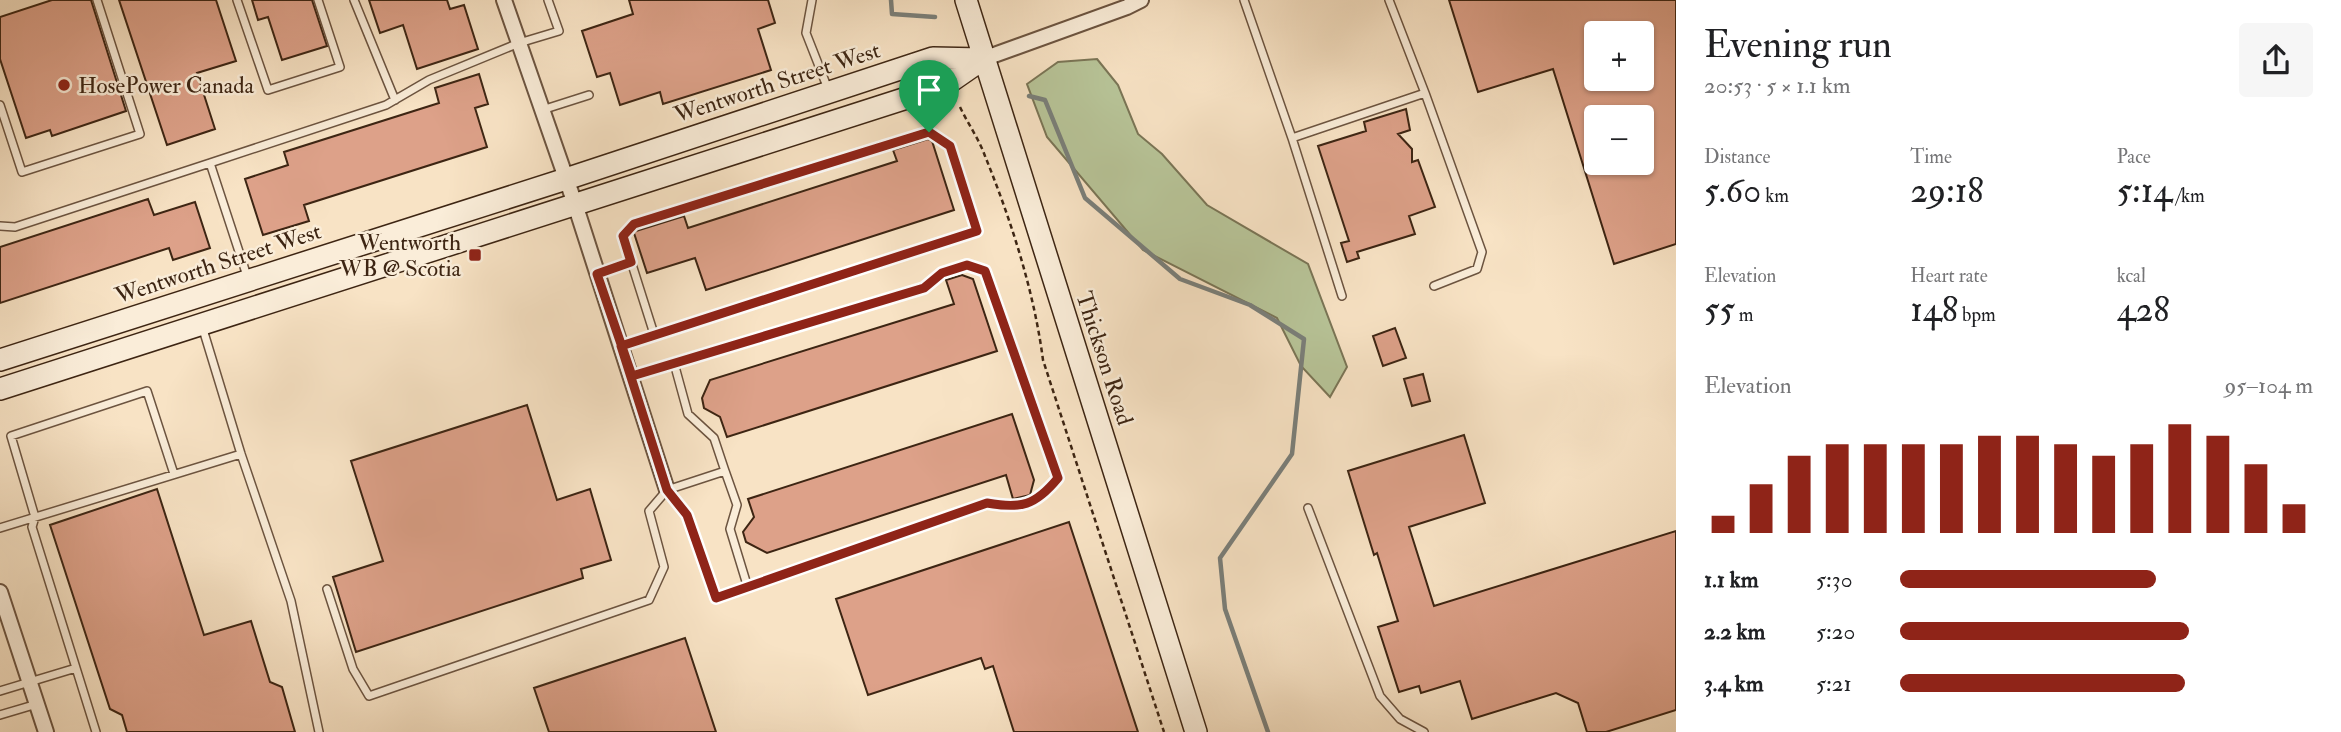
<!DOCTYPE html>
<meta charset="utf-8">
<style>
:root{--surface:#fff;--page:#f6f6f6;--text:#202124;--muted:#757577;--accent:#8f2418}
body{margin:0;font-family:"IM FELL Double Pica",serif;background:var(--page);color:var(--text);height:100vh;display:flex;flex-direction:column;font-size:26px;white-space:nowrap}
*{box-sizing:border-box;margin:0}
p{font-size:23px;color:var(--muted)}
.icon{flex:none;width:38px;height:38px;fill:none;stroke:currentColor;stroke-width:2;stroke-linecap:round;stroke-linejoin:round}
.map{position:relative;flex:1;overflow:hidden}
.sheet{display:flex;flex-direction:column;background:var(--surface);width:665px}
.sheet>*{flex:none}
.tools{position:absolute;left:1584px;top:21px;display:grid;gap:14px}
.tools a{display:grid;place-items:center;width:70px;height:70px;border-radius:7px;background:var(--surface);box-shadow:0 2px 5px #0004;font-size:35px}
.pin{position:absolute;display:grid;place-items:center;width:60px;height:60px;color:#fff;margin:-72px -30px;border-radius:50% 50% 50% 0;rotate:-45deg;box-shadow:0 0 7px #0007}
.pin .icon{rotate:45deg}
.round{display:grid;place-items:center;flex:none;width:74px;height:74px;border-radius:7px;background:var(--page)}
.summary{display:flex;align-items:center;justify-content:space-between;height:119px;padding:0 28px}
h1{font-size:38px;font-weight:600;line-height:52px}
.stats{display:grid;grid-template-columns:repeat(3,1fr);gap:10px;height:119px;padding:7px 28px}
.stats div{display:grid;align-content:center}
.stats b{font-size:35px;font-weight:600}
.stats small{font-size:19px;font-weight:400}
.stats p{font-size:19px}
.chart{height:196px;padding:14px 28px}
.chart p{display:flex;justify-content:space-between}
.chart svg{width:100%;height:126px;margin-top:7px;stroke:var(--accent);stroke-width:6}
ul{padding:0 28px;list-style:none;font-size:23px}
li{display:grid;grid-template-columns:112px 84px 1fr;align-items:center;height:52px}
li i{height:18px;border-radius:9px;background:var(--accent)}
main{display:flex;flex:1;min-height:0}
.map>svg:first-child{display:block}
</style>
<main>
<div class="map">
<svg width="1676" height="732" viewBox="0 0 1676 732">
<rect width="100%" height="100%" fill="#f8e3c5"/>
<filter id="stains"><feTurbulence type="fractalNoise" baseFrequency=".00286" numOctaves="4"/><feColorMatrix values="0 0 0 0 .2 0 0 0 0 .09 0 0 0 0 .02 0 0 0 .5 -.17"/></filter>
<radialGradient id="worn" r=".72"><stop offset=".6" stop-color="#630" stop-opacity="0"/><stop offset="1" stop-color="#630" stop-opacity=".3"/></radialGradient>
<path fill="#b8c599" stroke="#7a7556" stroke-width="2" d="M 1097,59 L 1118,85 L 1138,134 L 1162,154 L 1207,205 L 1308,264 L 1347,367 L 1330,397 L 1301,366 L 1277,318 L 1143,250 L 1047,137 L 1027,84 L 1058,62 Z"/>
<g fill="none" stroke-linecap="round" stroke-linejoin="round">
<path stroke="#7a7f7a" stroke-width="4.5" d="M 891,0 L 892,14 L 935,17
M 1029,96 L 1045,100 L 1085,198 L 1180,279 L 1250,305 L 1304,339 L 1292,454 L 1220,558 L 1225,609 L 1268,732"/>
</g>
<path fill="#dda189" stroke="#3d2513" stroke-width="2" fill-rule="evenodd" d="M 52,0 L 91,0 L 126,111 L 52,136 L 50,130 L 26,138 L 0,59 L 0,17 Z
M 119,0 L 216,0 L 236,61 L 197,73 L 215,129 L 167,145 Z
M 252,0 L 312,0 L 327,46 L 282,60 L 268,17 L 258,20 Z
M 369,0 L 447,0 L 450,9 L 464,5 L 478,49 L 417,69 L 403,25 L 380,33 Z
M 629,0 L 768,0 L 775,23 L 758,29 L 771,70 L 663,104 L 660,92 L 620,105 L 610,73 L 597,77 L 582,31 L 633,14 Z
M 1449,0 L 1676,0 L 1676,244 L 1614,264 L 1553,69 L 1478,92 ZM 1596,33 L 1642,33 L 1642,79 L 1596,79 ZM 1596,117 L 1642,117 L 1642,163 L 1596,163 Z
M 479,74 L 488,104 L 475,108 L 487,147 L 304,205 L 309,221 L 263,235 L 245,179 L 288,165 L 284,152 L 439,103 L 435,88 Z
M 1406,109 L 1410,130 L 1398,134 L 1412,149 L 1412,162 L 1418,160 L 1435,207 L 1409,216 L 1415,234 L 1357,252 L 1359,258 L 1347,262 L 1341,243 L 1349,241 L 1318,146 L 1366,131 L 1364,122 Z
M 928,139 L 932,141 L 954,210 L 706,290 L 695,258 L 647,273 L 634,233 L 636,231 L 684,216 L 688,228 L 897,161 L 893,150 Z
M 148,199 L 154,215 L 195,202 L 210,248 L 173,260 L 169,248 L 0,303 L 0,247 Z
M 962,275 L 973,279 L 997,351 L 727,437 L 720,417 L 704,408 L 702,398 L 710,380 L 954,304 L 946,280 Z
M 1395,328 L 1406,358 L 1383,366 L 1373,336 Z
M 1423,374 L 1430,401 L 1412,406 L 1404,379 Z
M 527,405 L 557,500 L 590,489 L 611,560 L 581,569 L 583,578 L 356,652 L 333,577 L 383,561 L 351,461 Z
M 1012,414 L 1034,480 L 1030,495 L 1013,499 L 1006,475 L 767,553 L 746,542 L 743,532 L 754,517 L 748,499 Z
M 1464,435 L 1485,503 L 1409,527 L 1434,606 L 1676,531 L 1676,710 L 1606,732 L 1587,732 L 1578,703 L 1556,693 L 1472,719 L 1460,681 L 1421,693 L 1419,686 L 1399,692 L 1378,627 L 1398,621 L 1377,553 L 1374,555 L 1348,471 Z
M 157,489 L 204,635 L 251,621 L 270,682 L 282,687 L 295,732 L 127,732 L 122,715 L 110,709 L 50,525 Z
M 1069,522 L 1138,732 L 1014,732 L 993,666 L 985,669 L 981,658 L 868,695 L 836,599 Z
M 685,638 L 716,732 L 549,732 L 534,688 Z"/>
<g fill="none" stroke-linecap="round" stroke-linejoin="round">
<defs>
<path id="service" d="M 237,0 L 268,90 L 340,67 L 318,0
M 354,0 L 395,100
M 812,0 L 806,33 L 828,89
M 1244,0 L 1292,138
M 1389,0 L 1425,93
M 0,105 L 22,172 L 140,134 L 97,0
M 542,110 L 589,95
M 0,226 L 15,227 L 210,163
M 597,274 L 631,262
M 248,279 L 210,163 L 386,105 L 429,80 L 519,43 L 559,31 L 548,0
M 1342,296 L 1292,138 L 1425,93 L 1482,252 L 1477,269 L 1434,286
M 202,326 L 241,454 L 291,601 L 319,732
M 621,346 L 977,231 L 950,146 L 929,132 L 634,224 L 623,236 L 654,334
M 632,376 L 924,288 L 942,273 L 967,265 L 985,271 L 1058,478 C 1035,505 1021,509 987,503 L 716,598 L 686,515 L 667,490
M 725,471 L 737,505 L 730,529 L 748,588
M 1308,508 L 1380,696 L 1400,719 L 1424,732
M 0,528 L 241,454
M 327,589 L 353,669 L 369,696 L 649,600 L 664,567 L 649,511 L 667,490 L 725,471 L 714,438 L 688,414 L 674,363
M 0,691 L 76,668
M 0,715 L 37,704
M 96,732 L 32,527 L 35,517 L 11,436 L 147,391 L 174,474"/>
<path id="minor" d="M 504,0 L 575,204 L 667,490
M 983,59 L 1127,7 L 1141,0
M 0,592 L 46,732"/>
<path id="secondary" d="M 966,0 L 1196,732
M 0,360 L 566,179 L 933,58 L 983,59
M 0,389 L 944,86 L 983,59"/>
</defs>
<use href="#service" stroke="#6c5440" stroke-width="10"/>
<use href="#minor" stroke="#6c5440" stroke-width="18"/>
<use href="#secondary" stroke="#3d2513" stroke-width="24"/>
<path stroke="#3d2513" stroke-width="2.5" stroke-dasharray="5 3.5" stroke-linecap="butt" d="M 960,107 C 968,124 979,139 985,156 C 1011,220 1034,291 1043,360 L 1164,732"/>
<use href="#service" stroke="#faedd9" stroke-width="7"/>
<use href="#minor" stroke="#faedd9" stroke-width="14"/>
<use href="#secondary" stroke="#faedd9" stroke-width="21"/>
</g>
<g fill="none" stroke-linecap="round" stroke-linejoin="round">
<defs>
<path id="route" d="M 929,132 L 634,224 L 623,236 L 631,262 L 597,274 L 632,376 L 924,288 L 942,273 L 967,265 L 985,271 L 1058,478 C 1035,506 1021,509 987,503 L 716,598 L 687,515 L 667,490 L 621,346 L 977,231 L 950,146 L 929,132"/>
</defs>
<use href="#route" stroke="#fff" stroke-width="14"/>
<use href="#route" stroke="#8f2418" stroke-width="9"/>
</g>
<g fill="#8f2418" stroke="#faedd9" stroke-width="2.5">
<circle cx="64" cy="85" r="7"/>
<rect x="468" y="248" width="14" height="14" rx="3.5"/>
</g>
<g text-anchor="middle" stroke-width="5" stroke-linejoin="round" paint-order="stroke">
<g font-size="23" fill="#3d2513" stroke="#faedd9">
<text transform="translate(777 82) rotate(-18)" y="8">Wentworth Street West</text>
<text transform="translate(218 263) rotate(-18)" y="8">Wentworth Street West</text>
<text transform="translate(1105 358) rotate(72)" y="8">Thickson Road</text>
</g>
<g font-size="23" fill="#3d2513" stroke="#faedd9" text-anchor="start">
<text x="78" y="93">HosePower Canada</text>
<text x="461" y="250" text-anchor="end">Wentworth<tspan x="461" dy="26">WB @ Scotia</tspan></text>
</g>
</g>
<rect width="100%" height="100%" filter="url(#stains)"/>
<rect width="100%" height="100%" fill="url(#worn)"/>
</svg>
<div class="tools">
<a>+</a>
<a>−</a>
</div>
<div class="pin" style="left:929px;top:132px;background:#1e9e55"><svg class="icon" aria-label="arrive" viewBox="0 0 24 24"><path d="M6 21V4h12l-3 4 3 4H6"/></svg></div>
</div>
<section class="sheet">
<div class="summary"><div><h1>Evening run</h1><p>20:53 · 5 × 1.1 km</p></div><a class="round"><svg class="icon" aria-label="share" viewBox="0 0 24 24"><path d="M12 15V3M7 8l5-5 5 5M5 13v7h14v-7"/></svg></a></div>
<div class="stats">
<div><p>Distance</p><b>5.60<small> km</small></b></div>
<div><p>Time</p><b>29:18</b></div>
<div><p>Pace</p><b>5:14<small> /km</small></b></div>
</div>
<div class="stats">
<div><p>Elevation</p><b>55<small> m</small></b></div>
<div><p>Heart rate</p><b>148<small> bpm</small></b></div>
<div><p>kcal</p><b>428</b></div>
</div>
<div class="chart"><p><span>Elevation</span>95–104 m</p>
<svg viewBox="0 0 160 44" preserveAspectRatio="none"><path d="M5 44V38M15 44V27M25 44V17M35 44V13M45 44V13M55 44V13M65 44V13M75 44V10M85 44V10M95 44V13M105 44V17M115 44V13M125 44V6M135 44V10M145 44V20M155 44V34"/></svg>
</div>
<ul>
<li><b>1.1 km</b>5:30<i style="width:62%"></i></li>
<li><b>2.2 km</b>5:20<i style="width:70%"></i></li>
<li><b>3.4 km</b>5:21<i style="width:69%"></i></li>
</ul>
</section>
</main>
